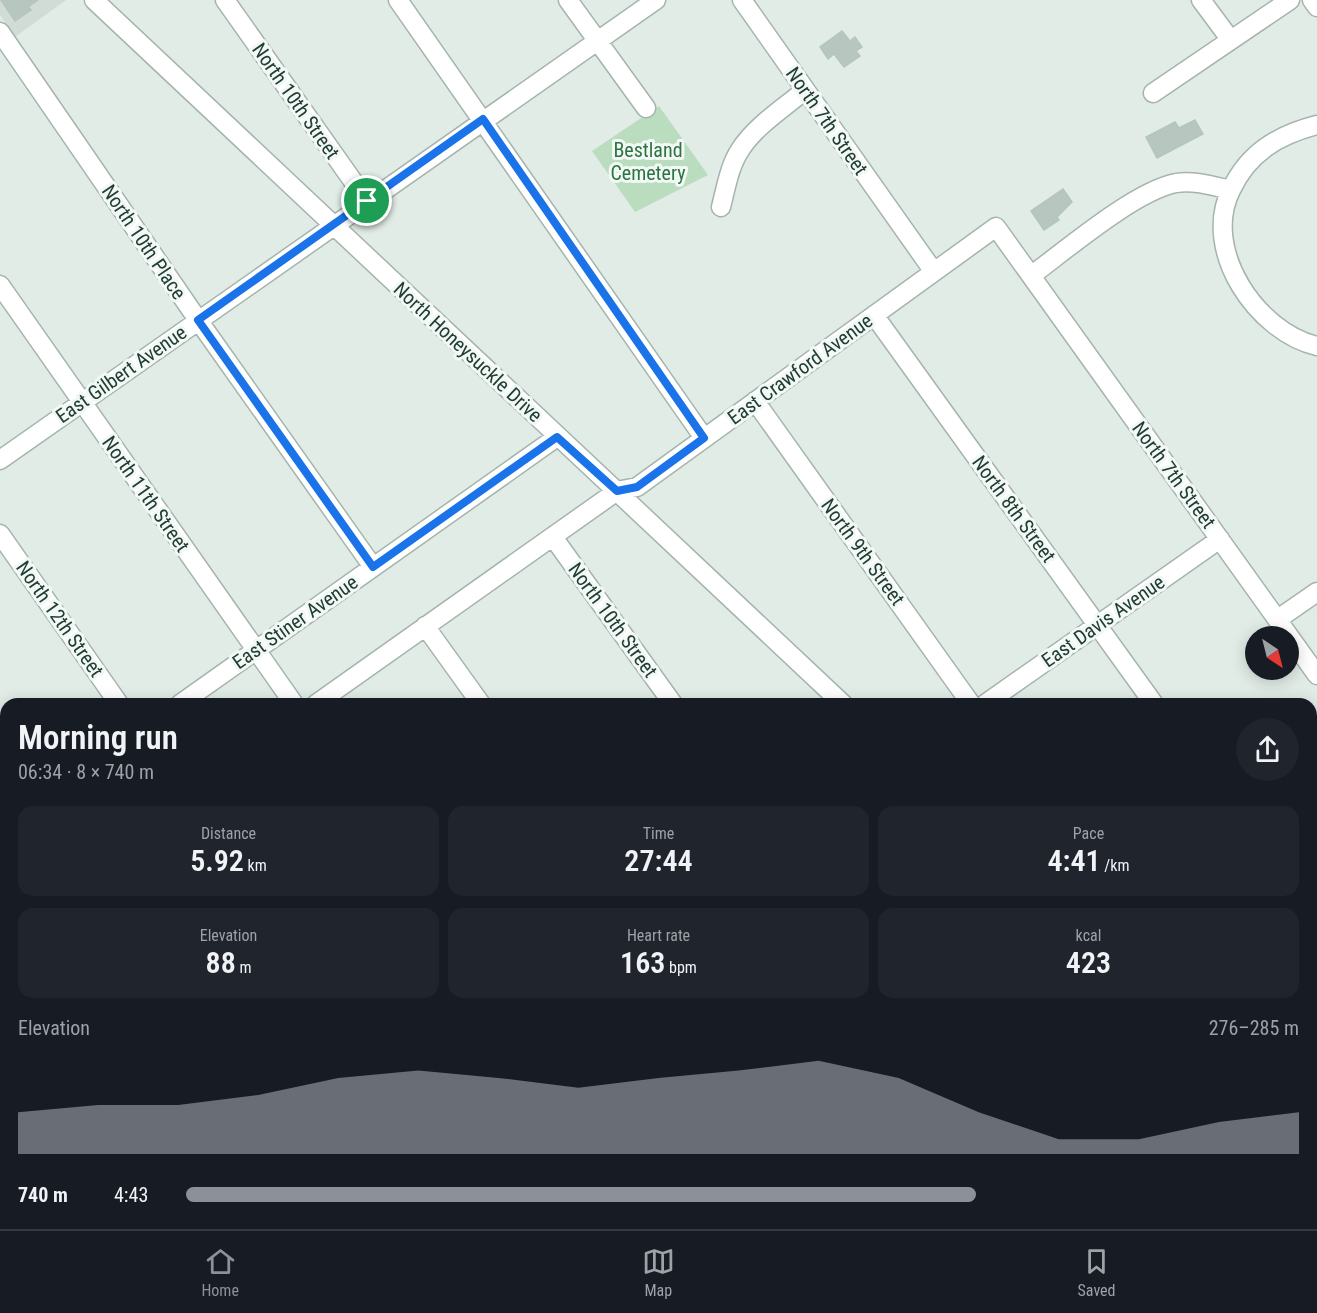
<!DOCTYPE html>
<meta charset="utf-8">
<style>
:root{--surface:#171b24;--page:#20242c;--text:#f1f3f6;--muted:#9ea1a6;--line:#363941;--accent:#8c9099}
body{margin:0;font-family:"Roboto Condensed",sans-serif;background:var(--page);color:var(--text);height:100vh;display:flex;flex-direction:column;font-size:22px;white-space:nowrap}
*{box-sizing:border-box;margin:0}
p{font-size:20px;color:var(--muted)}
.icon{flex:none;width:33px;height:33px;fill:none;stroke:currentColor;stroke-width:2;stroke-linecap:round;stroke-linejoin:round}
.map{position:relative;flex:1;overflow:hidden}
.panel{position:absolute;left:0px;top:698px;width:1317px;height:532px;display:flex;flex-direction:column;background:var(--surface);border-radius:18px 18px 0 0;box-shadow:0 3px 15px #0003}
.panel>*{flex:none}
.needle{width:39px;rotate:145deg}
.fabs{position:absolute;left:1245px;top:626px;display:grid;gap:12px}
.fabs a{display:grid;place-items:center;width:54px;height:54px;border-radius:50%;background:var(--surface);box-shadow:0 3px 15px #0003;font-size:30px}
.pin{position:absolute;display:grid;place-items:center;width:51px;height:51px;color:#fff;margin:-26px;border:3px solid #fff;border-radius:50%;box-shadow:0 2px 6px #0007}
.round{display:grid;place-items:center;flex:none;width:63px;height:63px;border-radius:32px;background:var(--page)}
.headline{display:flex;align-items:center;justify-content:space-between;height:102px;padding:0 18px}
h1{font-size:33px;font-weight:600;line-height:45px}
.figures{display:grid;grid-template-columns:repeat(3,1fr);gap:9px;height:102px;padding:6px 18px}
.figures div{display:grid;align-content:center;border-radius:15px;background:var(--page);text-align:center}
.figures b{font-size:30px;font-weight:600}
.figures small{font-size:16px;font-weight:400}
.figures p{font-size:16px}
.chart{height:168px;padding:12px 18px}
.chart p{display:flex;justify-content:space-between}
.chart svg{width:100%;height:108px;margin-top:6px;fill:var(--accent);opacity:.7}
ul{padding:0 18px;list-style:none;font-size:20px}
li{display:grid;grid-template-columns:96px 72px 1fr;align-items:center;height:45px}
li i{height:15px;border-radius:8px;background:var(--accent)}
.menu{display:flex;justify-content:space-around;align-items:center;height:84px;border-top:2px solid var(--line);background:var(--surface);font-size:16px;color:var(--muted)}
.menu a{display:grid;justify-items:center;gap:3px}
.menu .current{color:var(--accent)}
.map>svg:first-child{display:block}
</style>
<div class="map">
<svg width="1317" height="1229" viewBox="0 0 1317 1229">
<rect width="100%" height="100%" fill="#e2ece6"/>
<path fill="#d0dcd5" d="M 0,0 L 66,0 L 15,37 L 0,15 Z"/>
<path fill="#baddc0" d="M 659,106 L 708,175 L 635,212 L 592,151 Z"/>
<path fill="#b7c7bf" stroke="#b4c6bc" stroke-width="1.5" d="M 1,0 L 38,0 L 28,7 L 31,10 L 15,21 Z
M 842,31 L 850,41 L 855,37 L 862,47 L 856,51 L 860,56 L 844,67 L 834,54 L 828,59 L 820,47 Z
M 1195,120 L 1203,134 L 1157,158 L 1146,137 L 1175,122 L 1179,128 Z
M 1063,189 L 1072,202 L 1057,217 L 1059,220 L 1044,230 L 1031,211 Z"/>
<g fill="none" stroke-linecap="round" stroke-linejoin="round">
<defs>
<path id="minor" d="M 94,0 L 843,704
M 225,0 L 367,201
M 398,0 L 704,438
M 568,0 L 646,108
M 742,0 L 934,272
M 1201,0 L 1230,39
M 1312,0 L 1317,7
M 0,32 L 198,320 L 373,567
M 1153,93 L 1290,0
M 1231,190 C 1201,250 1257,332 1317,346
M 721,207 C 726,188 729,167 740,150 C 755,126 784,108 805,90
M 1032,275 C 1067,249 1135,191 1176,183 C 1194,180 1213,186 1231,190 C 1248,153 1278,135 1317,125
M 0,285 L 294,704
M 874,315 L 1154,704
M 755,401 L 971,704
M 0,460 L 656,0
M 0,534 L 119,704
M 553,537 L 673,704
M 1278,619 L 1317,592
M 425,626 L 481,704
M 180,704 L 557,437
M 316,704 L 617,491 L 637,487 L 996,227 L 1317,675
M 985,704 L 1220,539
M 0,783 L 6,792
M 0,828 L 6,824
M 1311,919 L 1317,928
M 1311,954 L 1317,950
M 1311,1140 L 1317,1146
M 97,1224 L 100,1229
M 301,1224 L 305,1229
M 484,1224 L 488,1229
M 670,1224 L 674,1229
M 856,1224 L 860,1229
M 1194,1224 L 1198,1229
M 17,1229 L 24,1224
M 240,1229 L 248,1224
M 924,1229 L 931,1224
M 1121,1229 L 1126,1224"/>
</defs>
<use href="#minor" stroke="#a5b4ac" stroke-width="21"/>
<use href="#minor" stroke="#fff" stroke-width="18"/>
</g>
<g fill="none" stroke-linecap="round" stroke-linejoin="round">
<defs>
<path id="route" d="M 483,119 L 704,438 L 637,487 L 617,491 L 557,437 L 373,567 L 198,320 Z"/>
</defs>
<use href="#route" stroke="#fff" stroke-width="12"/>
<use href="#route" stroke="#1a73e8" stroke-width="8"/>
</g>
<g text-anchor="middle" stroke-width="6" stroke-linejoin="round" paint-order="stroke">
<g font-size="20" fill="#223d32" stroke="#f2f8f5">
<text transform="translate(296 101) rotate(55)" y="7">North 10th Street</text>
<text transform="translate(827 121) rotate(55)" y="7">North 7th Street</text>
<text transform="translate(144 242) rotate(56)" y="7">North 10th Place</text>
<text transform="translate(468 352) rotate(43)" y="7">North Honeysuckle Drive</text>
<text transform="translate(800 369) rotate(-36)" y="7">East Crawford Avenue</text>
<text transform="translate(121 374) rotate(-35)" y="7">East Gilbert Avenue</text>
<text transform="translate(1174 475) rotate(54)" y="7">North 7th Street</text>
<text transform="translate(146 494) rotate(55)" y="7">North 11th Street</text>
<text transform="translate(1014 509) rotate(54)" y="7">North 8th Street</text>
<text transform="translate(863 552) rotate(54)" y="7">North 9th Street</text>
<text transform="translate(60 619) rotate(55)" y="7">North 12th Street</text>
<text transform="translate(613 620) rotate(54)" y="7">North 10th Street</text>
<text transform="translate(1103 621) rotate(-35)" y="7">East Davis Avenue</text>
<text transform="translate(295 622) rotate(-35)" y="7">East Stiner Avenue</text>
</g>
<g font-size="20" fill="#2c743f" stroke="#f2f8f5">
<text x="648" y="157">Bestland<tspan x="648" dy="23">Cemetery</tspan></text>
</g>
</g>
</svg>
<div class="fabs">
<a><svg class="needle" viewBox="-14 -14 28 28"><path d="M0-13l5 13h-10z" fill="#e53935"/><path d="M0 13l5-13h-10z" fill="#9ea1a6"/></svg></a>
</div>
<div class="pin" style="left:367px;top:201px;background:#1e9e55"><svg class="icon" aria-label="arrive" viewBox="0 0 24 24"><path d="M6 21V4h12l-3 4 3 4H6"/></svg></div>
<section class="panel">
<div class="headline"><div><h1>Morning run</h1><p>06:34 · 8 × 740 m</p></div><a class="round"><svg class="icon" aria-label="share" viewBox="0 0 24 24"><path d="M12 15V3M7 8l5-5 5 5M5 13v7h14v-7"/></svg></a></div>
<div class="figures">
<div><p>Distance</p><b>5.92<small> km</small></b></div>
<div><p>Time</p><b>27:44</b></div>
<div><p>Pace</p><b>4:41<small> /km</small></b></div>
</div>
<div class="figures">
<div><p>Elevation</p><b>88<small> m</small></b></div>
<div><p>Heart rate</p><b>163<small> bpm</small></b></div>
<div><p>kcal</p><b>423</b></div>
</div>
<div class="chart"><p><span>Elevation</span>276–285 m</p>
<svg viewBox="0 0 160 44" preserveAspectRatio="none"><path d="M0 44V27L10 24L20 24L30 20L40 13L50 10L60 13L70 17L80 13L90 10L100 6L110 13L120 27L130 38L140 38L150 31L160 27V44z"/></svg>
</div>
<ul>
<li><b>740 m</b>4:43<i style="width:71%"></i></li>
</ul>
</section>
</div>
<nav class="menu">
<a class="current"><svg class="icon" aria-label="home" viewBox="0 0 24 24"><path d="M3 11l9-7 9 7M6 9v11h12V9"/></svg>Home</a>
<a><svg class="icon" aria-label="map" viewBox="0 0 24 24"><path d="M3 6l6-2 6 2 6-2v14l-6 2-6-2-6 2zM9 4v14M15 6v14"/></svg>Map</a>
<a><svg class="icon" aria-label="saved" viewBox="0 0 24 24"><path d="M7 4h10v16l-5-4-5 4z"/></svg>Saved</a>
</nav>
